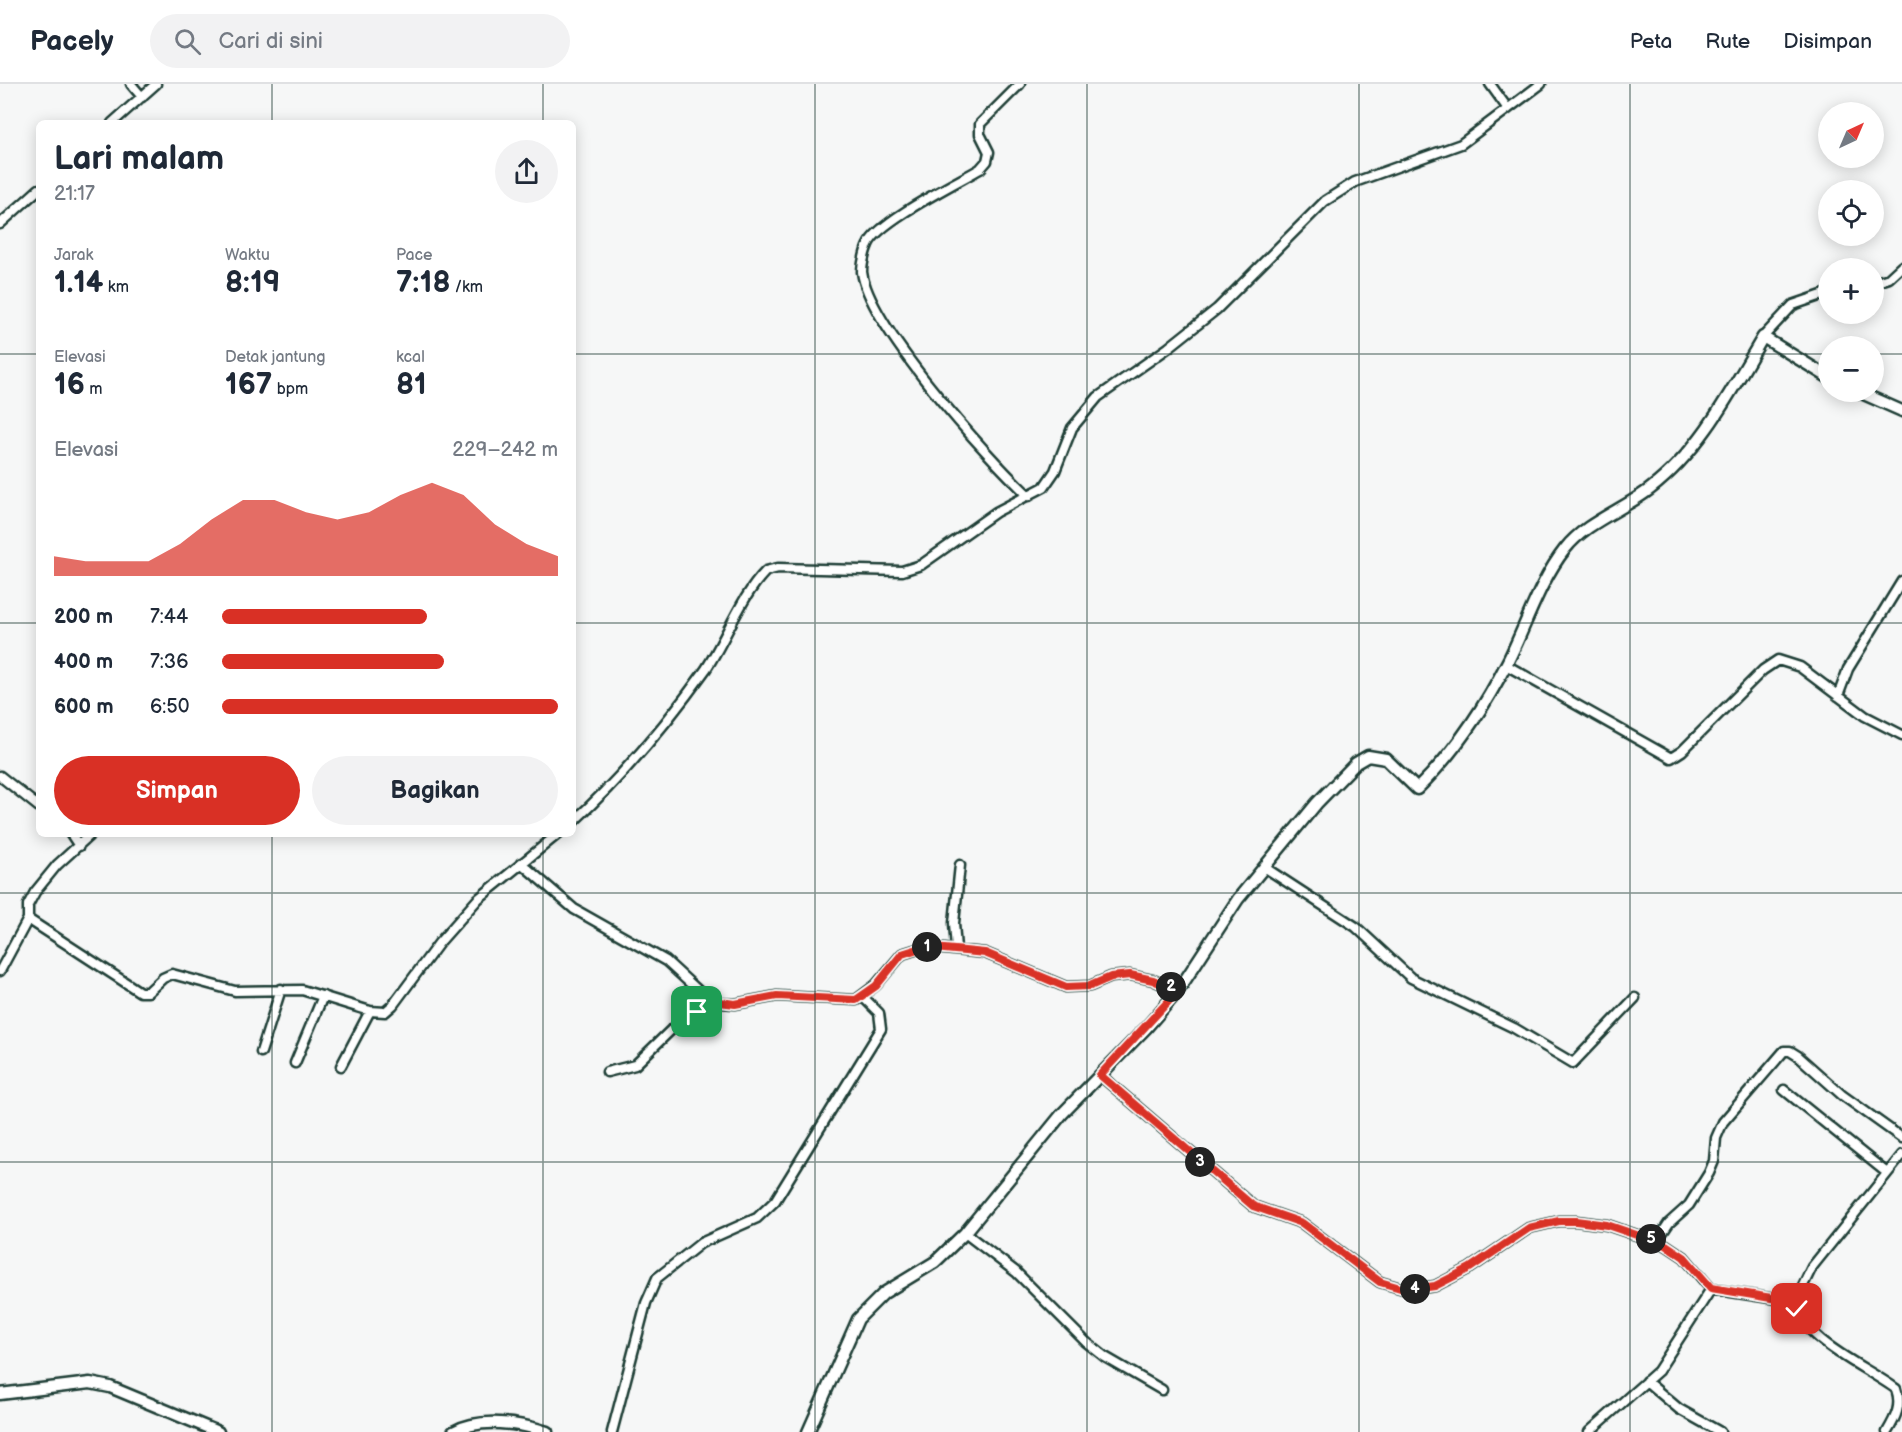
<!DOCTYPE html>
<html lang="id">
<meta charset="utf-8">
<style>
:root{--surface:#fff;--page:#f2f2f3;--text:#1f2937;--muted:#747a83;--line:#e0e1e3;--accent:#d93025}
body{margin:0;font-family:"Balsamiq Sans",sans-serif;background:var(--page);color:var(--text);height:100vh;display:flex;flex-direction:column;font-size:22px;white-space:nowrap}
*{box-sizing:border-box;margin:0}
p{font-size:20px;color:var(--muted)}
.icon{flex:none;width:33px;height:33px;fill:none;stroke:currentColor;stroke-width:2;stroke-linecap:round;stroke-linejoin:round}
.map{position:relative;flex:1;overflow:hidden}
.panel{position:absolute;left:36px;top:36px;width:540px;height:717px;display:flex;flex-direction:column;background:var(--surface);border-radius:9px;box-shadow:0 3px 15px #0003}
.panel>*{flex:none}
.needle{width:39px;rotate:44deg}
.buttons{position:absolute;left:1818px;top:18px;display:grid;gap:12px}
.buttons a{display:grid;place-items:center;width:66px;height:66px;border-radius:50%;background:var(--surface);box-shadow:0 3px 15px #0003;font-size:30px}
.pin{position:absolute;display:grid;place-items:center;width:51px;height:51px;color:#fff;margin:-26px;border-radius:12px;box-shadow:0 3px 9px #0006}
.km{position:absolute;width:30px;height:30px;margin:-15px;border-radius:50%;background:#222;color:#fff;font-size:16px;line-height:30px;text-align:center}
.round{display:grid;place-items:center;flex:none;width:63px;height:63px;border-radius:32px;background:var(--page)}
.summary{display:flex;align-items:center;justify-content:space-between;height:102px;padding:0 18px}
h1{font-size:33px;font-weight:700;line-height:45px}
.figures{display:grid;grid-template-columns:repeat(3,1fr);gap:9px;height:102px;padding:6px 18px}
.figures div{display:grid;align-content:center}
.figures b{font-size:30px;font-weight:700}
.figures small{font-size:16px;font-weight:400}
.figures p{font-size:16px}
.chart{height:168px;padding:12px 18px}
.chart p{display:flex;justify-content:space-between}
.chart svg{width:100%;height:108px;margin-top:6px;fill:var(--accent);opacity:.7}
.action{display:flex;gap:12px;margin-top:auto;padding:12px 18px}
.action a{flex:1;height:69px;border-radius:36px;background:var(--accent);color:#fff;font-size:24px;font-weight:700;line-height:69px;text-align:center}
.action a+a{background:var(--page);color:var(--text)}
ul{padding:0 18px;list-style:none;font-size:20px}
li{display:grid;grid-template-columns:96px 72px 1fr;align-items:center;height:45px}
li i{height:15px;border-radius:8px;background:var(--accent)}
header{display:flex;align-items:center;gap:36px;box-sizing:border-box;height:84px;padding:0 30px;background:var(--surface);border-bottom:2px solid var(--line)}
header strong{font-size:28px}
nav{display:flex;gap:33px;margin-inline-start:auto;font-size:21px}
.search{width:420px;height:54px;background:var(--page);display:flex;align-items:center;gap:15px;box-sizing:border-box;padding:0 21px;border-radius:33px;color:var(--muted);font-size:22px}
.map>svg:first-child{display:block}
</style>
<header>
<strong>Pacely</strong>
<div class="search"><svg class="icon" aria-label="search" viewBox="0 0 24 24"><circle cx="10" cy="10" r="6"/><path d="M15 15l6 6"/></svg>Cari di sini</div>
<nav><a>Peta</a><a>Rute</a><a>Disimpan</a></nav>
</header>
<div class="map">
<svg width="1902" height="1348" viewBox="0 0 1902 1348">
<rect width="100%" height="100%" fill="#f6f7f7"/>
<filter id="ink" filterUnits="userSpaceOnUse"><feTurbulence type="fractalNoise" baseFrequency=".0167" numOctaves="2"/><feDisplacementMap in="SourceGraphic" scale="12" xChannelSelector="R" yChannelSelector="G"/><feConvolveMatrix kernelMatrix="1 2 1 2 8 2 1 2 1" color-interpolation-filters="sRGB"/></filter>
<g filter="url(#ink)">
<g fill="none" stroke-linecap="round" stroke-linejoin="round">
<defs>
<path id="minor" d="M 131,0 L 142,13
M 1020,0 L 980,40 L 980,50 L 989,68 L 987,77 L 980,85 C 956,99 877,138 868,161 C 865,167 862,181 862,188 C 869,242 987,373 1029,412
M 1490,0 L 1508,25
M 112,39 L 156,0
M 0,140 L 39,105
M 1874,199 L 1889,194 L 1902,182
M 1763,253 L 1793,221 L 1828,209
M 1506,581 L 1671,674 L 1682,667 L 1763,586 L 1778,576 L 1800,583 L 1865,632 L 1902,651
M 1838,612 L 1848,585 L 1902,497
M 0,692 L 39,723
M 573,738 C 621,694 668,638 706,585 C 726,555 741,512 766,487 L 778,484 L 902,487 L 921,481 L 996,428 L 1044,403 L 1055,387 L 1072,344 L 1098,313 L 1168,264 L 1217,225 L 1325,117 L 1355,98 L 1461,60 L 1541,0
M 71,750 L 79,762
M 521,779 L 574,825 L 666,877 L 704,912 L 718,919 L 735,920 L 777,912 L 856,916 L 876,901 L 902,870 L 924,863 L 985,869 L 1066,903 L 1090,902 L 1111,893 L 1130,891 L 1153,896 L 1178,907
M 1264,783 L 1356,843 L 1411,894 L 1514,944 L 1573,979 L 1635,914
M 28,835 L 140,908 L 148,908 L 163,894 L 172,890 L 235,907 L 302,906 L 370,927 L 385,928 L 393,921 L 439,859 L 478,815 L 558,750
M 956,865 L 954,839 L 960,781
M 0,887 L 28,835 L 28,821 L 35,808 L 57,781 L 91,750
M 261,968 L 281,905
M 295,979 L 323,912
M 341,982 L 370,927
M 607,988 L 635,981 L 672,945 L 712,917
M 1100,991 L 1253,1122 L 1302,1139 L 1380,1198 L 1407,1206 L 1435,1202 L 1470,1184 L 1529,1144 L 1559,1137 L 1576,1137 L 1607,1141 L 1666,1161 L 1684,1173 L 1711,1205 L 1795,1218
M 1784,1006 L 1887,1089
M 965,1149 L 1016,1188 L 1086,1258 L 1105,1273 L 1162,1306
M 1657,1157 L 1669,1139 L 1689,1121 L 1709,1089 L 1714,1077 L 1716,1054 L 1723,1038 L 1784,967 L 1790,967 L 1798,972 L 1842,1011 L 1902,1054
M 1646,1297 L 1679,1325 L 1720,1348
M 612,1348 L 646,1219 L 657,1194 L 701,1159 L 757,1134 L 775,1117 L 881,945 L 879,929 L 863,913
M 1589,1348 L 1658,1287 L 1711,1205
M 1887,1348 C 1896,1333 1902,1321 1896,1305 C 1867,1283 1802,1257 1795,1218 L 1812,1183 L 1902,1071"/>
<path id="tertiary" d="M 1859,308 L 1902,327
M 0,1310 L 90,1299 L 110,1303 L 218,1348
M 453,1348 C 480,1333 519,1339 547,1348
M 808,1348 L 858,1235 L 884,1209 L 935,1178 L 965,1149 L 1062,1030 L 1146,944 L 1178,907 L 1238,815 L 1317,719 L 1356,679 L 1368,672 L 1386,675 L 1417,705 C 1453,670 1484,624 1507,579 C 1526,542 1539,498 1565,465 C 1586,438 1623,426 1650,405 C 1701,366 1731,307 1763,253 L 1828,293"/>
</defs>
<use href="#minor" stroke="#1f3d34" stroke-width="13"/>
<use href="#tertiary" stroke="#1f3d34" stroke-width="15"/>
<use href="#minor" stroke="#fff" stroke-width="8"/>
<use href="#tertiary" stroke="#fff" stroke-width="10"/>
</g>
</g>
<g fill="none" stroke-linecap="round" stroke-linejoin="round" filter="url(#ink)">
<defs>
<path id="route" d="M 697,928 L 712,917 L 735,920 L 777,912 L 856,916 L 876,902 L 902,870 L 924,863 L 985,869 L 1066,903 L 1090,902 L 1111,893 L 1130,891 L 1153,896 L 1178,907 L 1100,991 L 1253,1122 L 1302,1139 L 1380,1198 L 1407,1206 L 1435,1202 L 1470,1184 L 1529,1144 L 1559,1137 L 1576,1137 L 1607,1141 L 1666,1161 L 1684,1173 L 1711,1204 L 1795,1218 L 1797,1225"/>
</defs>
<use href="#route" stroke="#fff" stroke-width="12"/>
<use href="#route" stroke="#d93025" stroke-width="8"/>
</g>
<path fill="none" stroke="#1f3d34" stroke-width="1.5" stroke-opacity="0.55" d="M 272,0 L 272,39M 543,0 L 543,39M 815,0 L 815,1348M 1087,0 L 1087,1348M 1359,0 L 1359,1348M 1630,0 L 1630,1348M 0,270 L 39,270M 573,270 L 1828,270M 1874,270 L 1902,270M 0,539 L 39,539M 573,539 L 1902,539M 272,750 L 272,1348M 543,750 L 543,1348M 0,809 L 1902,809M 0,1078 L 1902,1078"/>
</svg>
<div class="buttons">
<a><svg class="needle" viewBox="-14 -14 28 28"><path d="M0-13l5 13h-10z" fill="#e53935"/><path d="M0 13l5-13h-10z" fill="#747a83"/></svg></a>
<a><svg class="icon" aria-label="locate" viewBox="0 0 24 24"><circle cx="12" cy="12" r="6"/><path d="M12 2v4M12 18v4M2 12h4M18 12h4"/></svg></a>
<a>+</a>
<a>−</a>
</div>
<div class="pin" style="left:697px;top:928px;background:#1e9e55"><svg class="icon" aria-label="arrive" viewBox="0 0 24 24"><path d="M6 21V4h12l-3 4 3 4H6"/></svg></div>
<div class="pin" style="left:1797px;top:1225px;background:#d93025"><svg class="icon" aria-label="check" viewBox="0 0 24 24"><path d="M5 12l5 5 9-10"/></svg></div>
<b class="km" style="left:927px;top:863px">1</b>
<b class="km" style="left:1171px;top:903px">2</b>
<b class="km" style="left:1200px;top:1078px">3</b>
<b class="km" style="left:1415px;top:1205px">4</b>
<b class="km" style="left:1651px;top:1155px">5</b>
<section class="panel">
<div class="summary"><div><h1>Lari malam</h1><p>21:17</p></div><a class="round"><svg class="icon" aria-label="share" viewBox="0 0 24 24"><path d="M12 15V3M7 8l5-5 5 5M5 13v7h14v-7"/></svg></a></div>
<div class="figures">
<div><p>Jarak</p><b>1.14<small> km</small></b></div>
<div><p>Waktu</p><b>8:19</b></div>
<div><p>Pace</p><b>7:18<small> /km</small></b></div>
</div>
<div class="figures">
<div><p>Elevasi</p><b>16<small> m</small></b></div>
<div><p>Detak jantung</p><b>167<small> bpm</small></b></div>
<div><p>kcal</p><b>81</b></div>
</div>
<div class="chart"><p><span>Elevasi</span>229–242 m</p>
<svg viewBox="0 0 160 44" preserveAspectRatio="none"><path d="M0 44V36L10 38L20 38L30 38L40 31L50 21L60 13L70 13L80 18L90 21L100 18L110 11L120 6L130 11L140 23L150 31L160 36V44z"/></svg>
</div>
<ul>
<li><b>200 m</b>7:44<i style="width:61%"></i></li>
<li><b>400 m</b>7:36<i style="width:66%"></i></li>
<li><b>600 m</b>6:50<i style="width:100%"></i></li>
</ul>
<div class="action"><a>Simpan</a><a>Bagikan</a></div>
</section>
</div>
